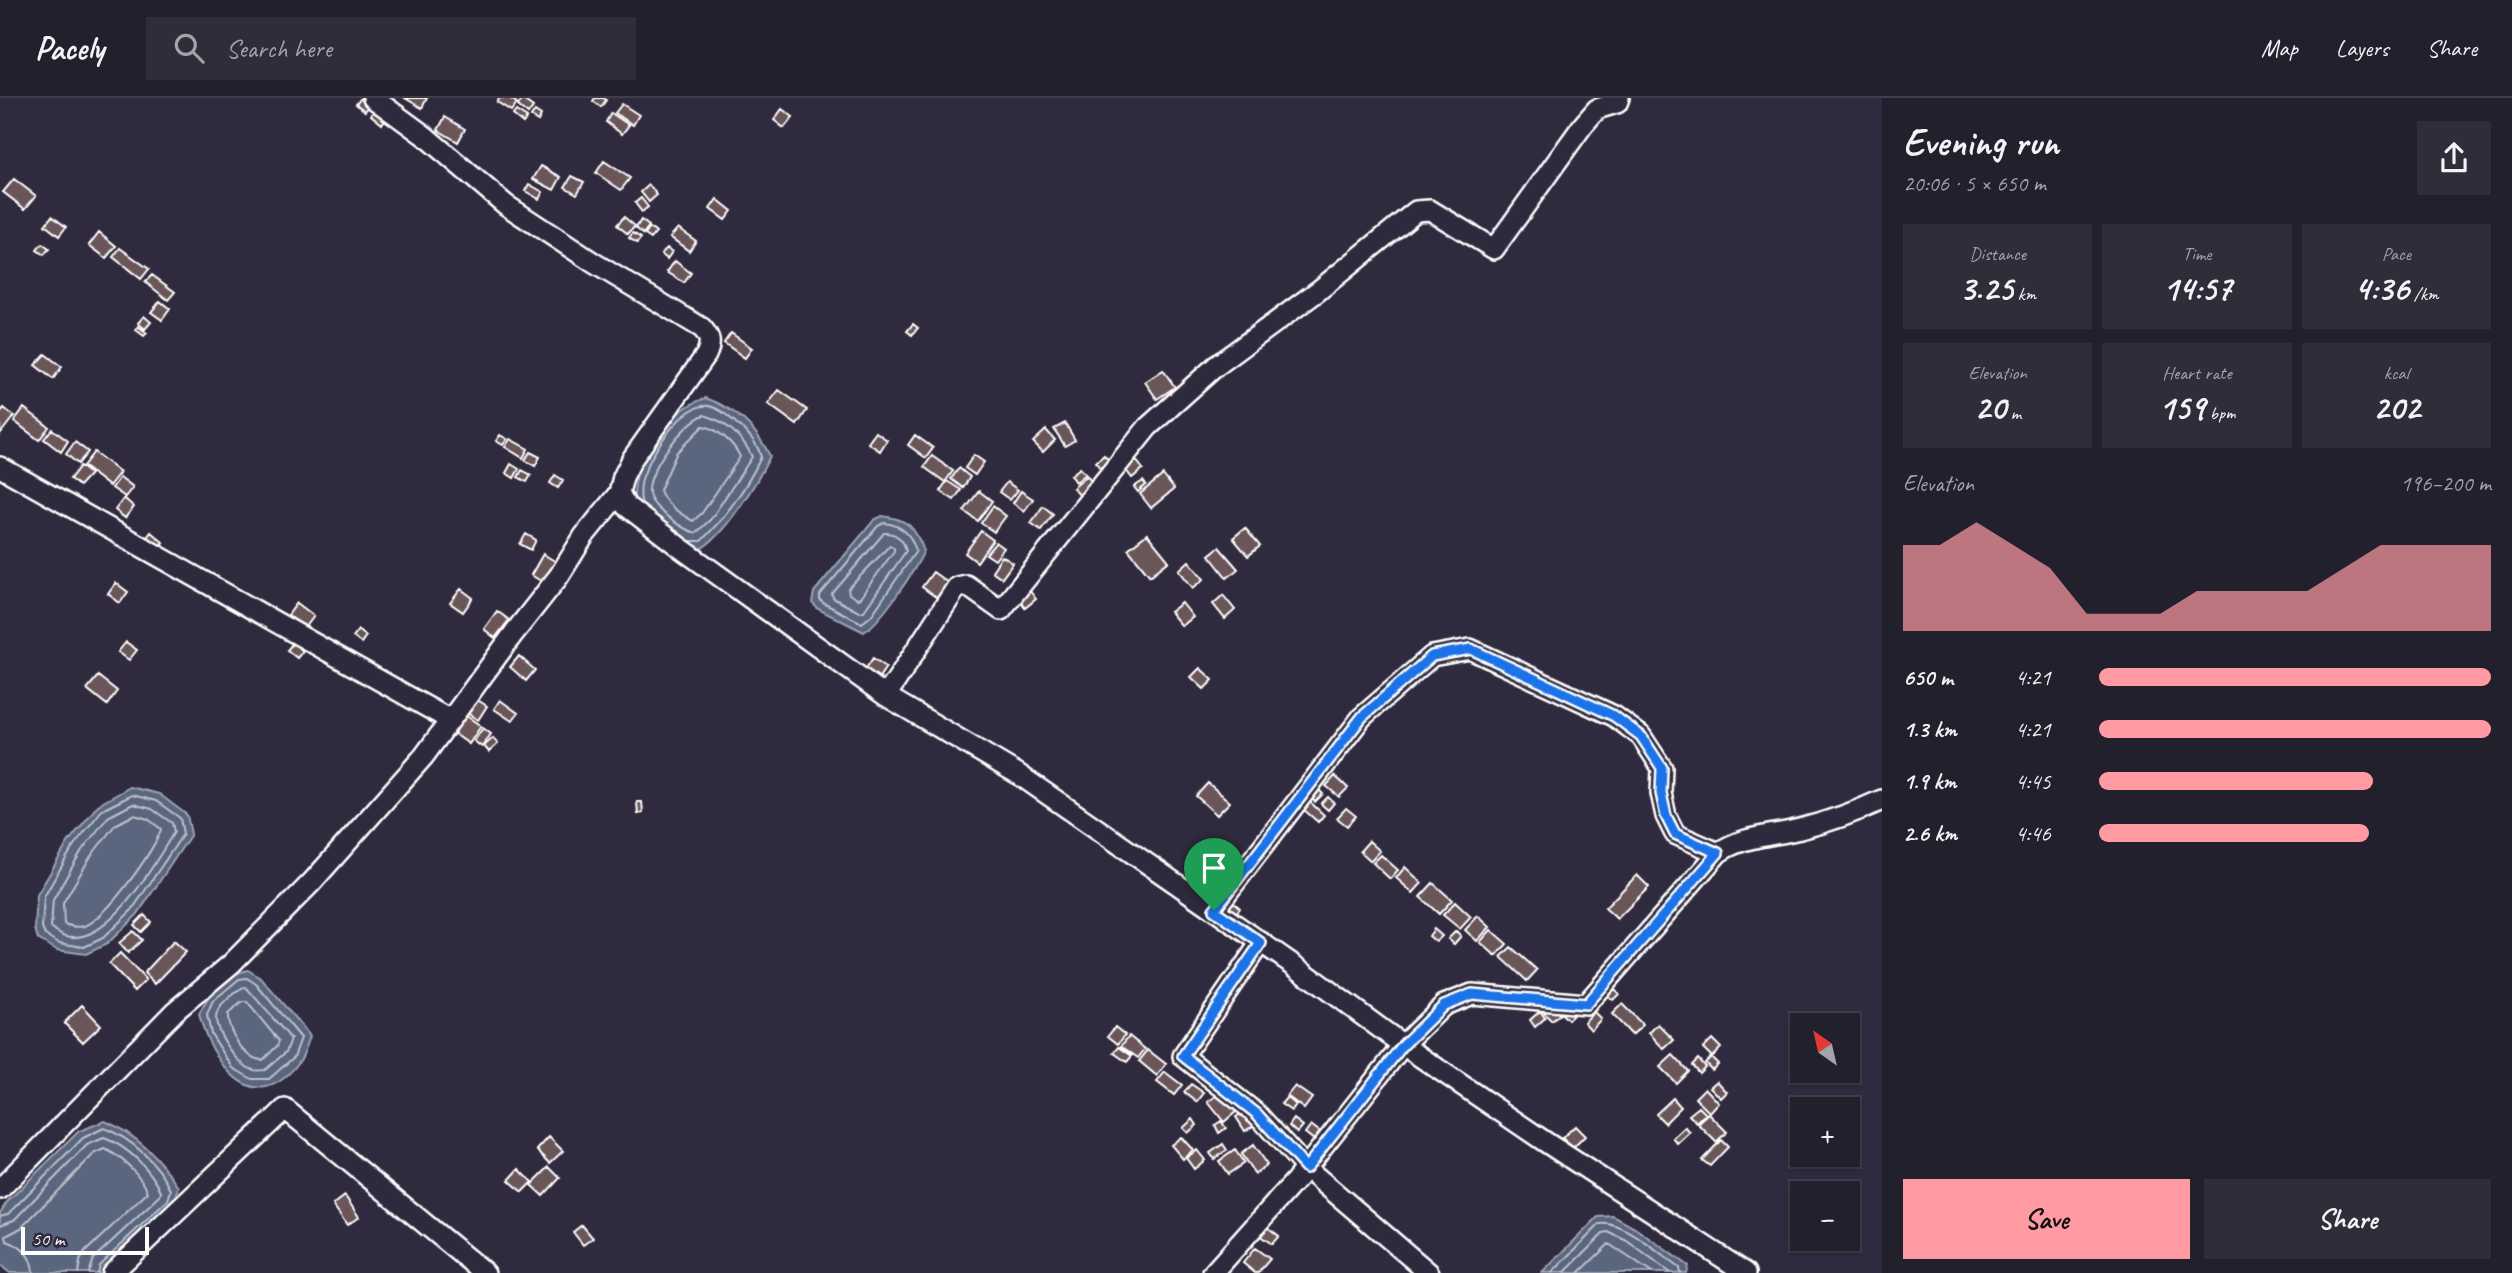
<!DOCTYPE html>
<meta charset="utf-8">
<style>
:root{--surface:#23202e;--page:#2f2d3a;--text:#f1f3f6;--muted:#a3a3aa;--line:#403e4a;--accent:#ff9aa2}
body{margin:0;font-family:Caveat,sans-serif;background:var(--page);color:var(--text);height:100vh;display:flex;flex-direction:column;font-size:26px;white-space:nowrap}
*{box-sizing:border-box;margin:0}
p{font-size:23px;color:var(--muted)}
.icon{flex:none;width:38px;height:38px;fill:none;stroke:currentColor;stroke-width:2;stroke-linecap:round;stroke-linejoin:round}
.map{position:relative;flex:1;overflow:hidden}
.side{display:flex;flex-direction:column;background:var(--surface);width:630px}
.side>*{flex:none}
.needle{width:46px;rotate:326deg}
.buttons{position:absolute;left:1790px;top:915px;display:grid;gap:14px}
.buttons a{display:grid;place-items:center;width:70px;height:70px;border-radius:0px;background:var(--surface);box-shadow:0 2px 5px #0004,0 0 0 2px var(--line);font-size:35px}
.scale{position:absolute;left:21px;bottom:18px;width:128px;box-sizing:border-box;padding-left:7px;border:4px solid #fff;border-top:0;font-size:19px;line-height:24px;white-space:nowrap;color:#fff;-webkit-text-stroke:5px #2f2a3d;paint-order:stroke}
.pin{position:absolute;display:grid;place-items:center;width:60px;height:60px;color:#fff;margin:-72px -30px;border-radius:50% 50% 50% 0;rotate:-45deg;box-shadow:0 0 7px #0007}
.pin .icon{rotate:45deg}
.round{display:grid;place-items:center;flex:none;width:74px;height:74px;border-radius:0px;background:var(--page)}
.summary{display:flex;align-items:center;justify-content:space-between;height:119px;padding:0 21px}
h1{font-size:38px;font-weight:800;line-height:52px}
.figures{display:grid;grid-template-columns:repeat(3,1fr);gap:10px;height:119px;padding:7px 21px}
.figures div{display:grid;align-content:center;border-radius:0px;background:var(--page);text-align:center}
.figures b{font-size:35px;font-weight:800}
.figures small{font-size:19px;font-weight:400}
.figures p{font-size:19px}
.chart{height:196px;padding:14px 21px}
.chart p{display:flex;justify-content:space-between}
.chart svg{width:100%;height:126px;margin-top:7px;fill:var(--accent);opacity:.7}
.button{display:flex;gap:14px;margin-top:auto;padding:14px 21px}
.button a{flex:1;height:80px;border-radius:0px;background:var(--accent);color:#111;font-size:28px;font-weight:800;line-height:80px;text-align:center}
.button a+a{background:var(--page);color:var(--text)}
ul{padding:0 21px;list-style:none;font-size:23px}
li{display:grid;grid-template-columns:112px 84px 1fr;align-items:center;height:52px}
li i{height:18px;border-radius:9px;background:var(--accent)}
header{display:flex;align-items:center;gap:42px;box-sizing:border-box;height:98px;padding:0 35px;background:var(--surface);border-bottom:2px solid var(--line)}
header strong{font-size:33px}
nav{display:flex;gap:38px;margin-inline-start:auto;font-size:24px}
.search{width:490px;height:63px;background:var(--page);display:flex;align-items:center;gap:18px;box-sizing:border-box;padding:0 24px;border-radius:0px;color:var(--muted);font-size:26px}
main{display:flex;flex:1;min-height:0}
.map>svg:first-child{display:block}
</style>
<header>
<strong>Pacely</strong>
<div class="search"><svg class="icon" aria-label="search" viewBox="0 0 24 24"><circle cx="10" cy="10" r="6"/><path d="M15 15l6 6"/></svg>Search here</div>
<nav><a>Map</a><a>Layers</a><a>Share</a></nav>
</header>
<main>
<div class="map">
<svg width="1882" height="1175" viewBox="0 0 1882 1175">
<rect width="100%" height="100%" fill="#2f2a3d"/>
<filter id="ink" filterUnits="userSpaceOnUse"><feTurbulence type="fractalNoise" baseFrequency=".0143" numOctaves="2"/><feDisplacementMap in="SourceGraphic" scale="14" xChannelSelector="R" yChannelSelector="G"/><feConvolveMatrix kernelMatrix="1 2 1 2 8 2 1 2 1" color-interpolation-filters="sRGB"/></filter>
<g filter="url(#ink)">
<path fill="#5a657e" stroke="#9ca3b2" stroke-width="2" d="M 706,300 C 737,312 755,328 770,358 C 758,383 722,442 698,452 L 634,407 C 631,363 664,314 706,300 Z
M 882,418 C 908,421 915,429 924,453 C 915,472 882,523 864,534 L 818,511 L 812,505 L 814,494 L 874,422 Z
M 130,689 L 159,696 L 187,717 L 191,736 L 137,817 L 107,846 L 86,856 L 57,852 L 38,841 L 35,831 L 37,797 L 69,743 L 98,707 Z
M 248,872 L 261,880 L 310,938 C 307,947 304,957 299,964 C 254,1025 211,964 199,916 C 209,896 226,876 248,872 Z
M 105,1023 C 138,1037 159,1061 179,1089 L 174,1106 L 101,1175 L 10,1175 L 0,1167 L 0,1115 L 7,1104 L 79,1033 Z
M 1613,1118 L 1635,1130 L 1688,1168 L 1686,1175 L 1542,1175 L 1598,1119 Z"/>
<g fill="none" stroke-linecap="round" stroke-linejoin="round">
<path stroke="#bdc1cb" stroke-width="2" d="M 704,317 C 724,322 744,340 752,359 L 711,421 L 696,435 C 683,432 654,411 650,399 C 642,377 684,324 704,317 Z
M 703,328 C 717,330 735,346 740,359 L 702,415 L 693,423 C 680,416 664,405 660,392 L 677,354 Z
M 645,409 L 641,403 C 640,396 640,389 642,381 C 650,358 677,312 703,308 C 715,306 728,318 736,325 C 748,335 757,344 761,359 C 747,389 725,420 701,443 L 690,443
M 884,425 C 902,427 911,436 916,453 L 871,518 L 862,525 L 823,505 L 820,502 L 820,497 L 878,428 Z
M 884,435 C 896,434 904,442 906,453 L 864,513 L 859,514 L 833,500 L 832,496 Z
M 890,447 L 894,450 L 894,453 L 860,500 L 857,501 L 849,496 L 848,491 Z
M 132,697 L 156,703 L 180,720 L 183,736 L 132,812 L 103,840 L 84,849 L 59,845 L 45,837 L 42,830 L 44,799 L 74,747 L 102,712 Z
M 133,706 L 152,711 L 172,725 L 174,734 C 154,766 97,872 51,829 L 53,802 L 82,752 L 108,719 Z
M 134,717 L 148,721 L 161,731 C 156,751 105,821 85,828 C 78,830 70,828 64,826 L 63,805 L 91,758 L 115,727 Z
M 247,880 L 256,886 L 301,940 L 294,959 L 269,981 L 252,981 L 233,970 L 211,936 L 207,917 L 213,903 L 239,881 Z
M 246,889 L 291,941 L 286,954 L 265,972 C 265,972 255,973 254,972 C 239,969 216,935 216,920 C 216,908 236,893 246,889 Z
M 242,904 L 247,904 L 279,943 L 277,948 L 263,962 C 245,962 227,933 228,916 Z
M 0,1118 L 8,1116 L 83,1040 L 104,1030 C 131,1040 159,1066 171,1092 L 168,1102 L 99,1167 L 97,1175
M 0,1127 L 14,1122 L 87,1047 L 104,1040 C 127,1048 152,1072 161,1094 L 160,1098 L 93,1161 L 88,1175
M 33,1175 C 32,1158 22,1148 7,1143 L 6,1138 L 21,1130 L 94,1056 L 105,1051 C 122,1059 141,1077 148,1094 L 85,1154 L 80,1163 L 78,1175
M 1552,1175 L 1600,1126 C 1623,1122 1660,1157 1679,1170 L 1680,1175
M 1564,1175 L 1604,1135 L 1608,1134 L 1627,1143 L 1670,1175
M 1579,1175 L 1609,1146 L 1652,1175"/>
</g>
<path fill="#6a5658" stroke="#fff" stroke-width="2" d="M 361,0 L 371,5 L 365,13 L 356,6 Z
M 405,0 L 427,0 L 422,10 Z
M 500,0 L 509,0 L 517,5 L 511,13 L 497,4 Z
M 595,0 L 604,0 L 606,2 L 601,9 L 593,3 Z
M 522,1 L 533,9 L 528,16 L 518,8 Z
M 622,6 L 639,17 L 633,27 L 615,15 Z
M 782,11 L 793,19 L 784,30 L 774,22 Z
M 375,12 L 386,20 L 382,26 L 371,17 Z
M 516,13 L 527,20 L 523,25 L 513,17 Z
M 535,13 L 541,17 L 538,23 L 531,19 Z
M 611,15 L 629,27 L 622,36 L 606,24 Z
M 445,19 L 465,31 L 458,44 L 438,32 Z
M 604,63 L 630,80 L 621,92 L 596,75 Z
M 541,68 L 561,79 L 554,92 L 533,81 Z
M 572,78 L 584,84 L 577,96 L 565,89 Z
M 14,81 L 36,98 L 25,111 L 3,94 Z
M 529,86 L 543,94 L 539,101 L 525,93 Z
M 649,87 L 657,97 L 649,104 L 641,94 Z
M 641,100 L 648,109 L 642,114 L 635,105 Z
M 717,101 L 732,113 L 725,122 L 710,111 Z
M 52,118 L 66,129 L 59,138 L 45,127 Z
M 624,119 L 635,128 L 628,136 L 617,127 Z
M 641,122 L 649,128 L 643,136 L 636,130 Z
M 650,130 L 656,135 L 651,141 L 645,137 Z
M 678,130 L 696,143 L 689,153 L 670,139 Z
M 99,134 L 116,148 L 106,160 L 89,147 Z
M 633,135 L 641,140 L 637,145 L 629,140 Z
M 42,146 L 49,151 L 44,157 L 37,152 Z
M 120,150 L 149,171 L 141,181 L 113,159 Z
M 667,150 L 672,154 L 667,161 L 661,156 Z
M 675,163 L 691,175 L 684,185 L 667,174 Z
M 152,177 L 175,194 L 168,202 L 145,184 Z
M 160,203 L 170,211 L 162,222 L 151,214 Z
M 144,218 L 151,224 L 145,231 L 138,225 Z
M 913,226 L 918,230 L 912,237 L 907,233 Z
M 138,228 L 147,235 L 144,238 L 136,232 Z
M 731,235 L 752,250 L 745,260 L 724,245 Z
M 45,256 L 62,269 L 53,281 L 35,267 Z
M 1163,272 L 1175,289 L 1157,301 L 1145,284 Z
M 779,292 L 807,312 L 797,327 L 768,306 Z
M 4,310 L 14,318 L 0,336 L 0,315 Z
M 24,310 L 49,329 L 39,342 L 14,323 Z
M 1065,325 L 1075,342 L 1065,348 L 1054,331 Z
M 52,331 L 68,343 L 61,354 L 44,341 Z
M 1046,332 L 1055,342 L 1043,354 L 1033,344 Z
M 876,334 L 887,342 L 880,353 L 868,345 Z
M 500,337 L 507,341 L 503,347 L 496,343 Z
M 915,337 L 933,350 L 926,360 L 908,347 Z
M 510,341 L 528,351 L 523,360 L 505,349 Z
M 75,344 L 88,354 L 78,366 L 66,356 Z
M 94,354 L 120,374 L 109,388 L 83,368 Z
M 530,354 L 540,359 L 535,368 L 525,362 Z
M 974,357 L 984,364 L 975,377 L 965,370 Z
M 1104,357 L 1111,365 L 1102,372 L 1096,364 Z
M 932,358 L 953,373 L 945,384 L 924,369 Z
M 1136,362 L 1143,371 L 1132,380 L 1125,371 Z
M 511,366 L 519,371 L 514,380 L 506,375 Z
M 80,368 L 90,376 L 79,388 L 70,381 Z
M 959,370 L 970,379 L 963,390 L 951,381 Z
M 1080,370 L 1086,376 L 1076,384 L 1071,377 Z
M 522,372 L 531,377 L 527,384 L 518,379 Z
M 555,377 L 563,382 L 558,390 L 550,385 Z
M 1163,377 L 1174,391 L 1151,410 L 1140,396 Z
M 1087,378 L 1096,389 L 1082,400 L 1073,390 Z
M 120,379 L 133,389 L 125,399 L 112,390 Z
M 947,383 L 961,392 L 954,402 L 940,393 Z
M 1143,383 L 1146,387 L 1138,394 L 1134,389 Z
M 1007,384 L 1018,392 L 1010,402 L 999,394 Z
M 979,393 L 992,403 L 978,423 L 964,413 Z
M 1021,393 L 1033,401 L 1024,413 L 1013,405 Z
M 124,400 L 134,409 L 125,420 L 115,412 Z
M 993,408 L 1006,418 L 994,434 L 981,425 Z
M 1043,408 L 1053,416 L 1041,432 L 1031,425 Z
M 1245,430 L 1260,448 L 1248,458 L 1233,440 Z
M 981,433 L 993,442 L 977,464 L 965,455 Z
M 151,434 L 163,444 L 157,451 L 145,442 Z
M 526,436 L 536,442 L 531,452 L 520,446 Z
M 1147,436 L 1169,463 L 1150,478 L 1128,451 Z
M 996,444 L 1004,450 L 995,462 L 986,456 Z
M 1219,449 L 1238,471 L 1227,480 L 1209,457 Z
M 543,456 L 558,465 L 546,486 L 531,477 Z
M 1002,458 L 1013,465 L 1002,480 L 992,473 Z
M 1189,463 L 1204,481 L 1193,490 L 1179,472 Z
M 933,474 L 951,487 L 940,502 L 922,489 Z
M 116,485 L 128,494 L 120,505 L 108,496 Z
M 1026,488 L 1036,501 L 1025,510 L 1015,497 Z
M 461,491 L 473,500 L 463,514 L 450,505 Z
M 1223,497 L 1235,512 L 1225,521 L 1213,506 Z
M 297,505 L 314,518 L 305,530 L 288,517 Z
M 1182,505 L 1193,519 L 1182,528 L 1170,514 Z
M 497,513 L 509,522 L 495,540 L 484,531 Z
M 358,532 L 366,538 L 361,545 L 353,539 Z
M 126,544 L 137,552 L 129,562 L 118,554 Z
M 293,545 L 303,553 L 297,560 L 287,552 Z
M 519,558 L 535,572 L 526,583 L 510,569 Z
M 873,560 L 886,569 L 878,581 L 865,572 Z
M 1200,570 L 1213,582 L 1204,591 L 1191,579 Z
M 98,578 L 117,593 L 107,607 L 87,591 Z
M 476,601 L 487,608 L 478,622 L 467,615 Z
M 500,602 L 518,615 L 512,623 L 494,611 Z
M 465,617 L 481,628 L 469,646 L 452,634 Z
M 483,630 L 491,636 L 482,649 L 474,643 Z
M 493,640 L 498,646 L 489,654 L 484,648 Z
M 1335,678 L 1348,690 L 1339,699 L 1326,688 Z
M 1208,685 L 1230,704 L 1217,717 L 1196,698 Z
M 1315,688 L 1323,696 L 1315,704 L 1307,697 Z
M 1328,699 L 1334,705 L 1328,712 L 1321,706 Z
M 637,704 L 642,704 L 643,715 L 638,716 Z
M 1310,704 L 1324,717 L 1318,724 L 1303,711 Z
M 1346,710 L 1356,718 L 1347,728 L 1337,720 Z
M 1369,743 L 1380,753 L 1371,763 L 1360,753 Z
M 1381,757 L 1398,772 L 1390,781 L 1373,765 Z
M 1405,769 L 1422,785 L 1413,795 L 1396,780 Z
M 1637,777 L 1649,789 L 1617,821 L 1605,810 Z
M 1433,785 L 1452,802 L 1439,816 L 1420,799 Z
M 1228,799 L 1240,810 L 1233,819 L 1220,807 Z
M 1455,804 L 1471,819 L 1460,831 L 1443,817 Z
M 144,817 L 151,824 L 141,834 L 134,827 Z
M 1478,818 L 1490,829 L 1477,843 L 1465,832 Z
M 1434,831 L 1442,838 L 1436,844 L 1429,838 Z
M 1491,832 L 1507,846 L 1496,858 L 1480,844 Z
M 133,833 L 142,842 L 128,855 L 119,845 Z
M 1456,833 L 1461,838 L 1454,846 L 1448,841 Z
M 174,843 L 186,854 L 155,886 L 144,875 Z
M 1511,849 L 1537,872 L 1527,883 L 1501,859 Z
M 120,855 L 146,882 L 135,893 L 109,866 Z
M 1614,891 L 1619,896 L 1613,902 L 1607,897 Z
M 1564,905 L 1574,916 L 1568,922 L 1558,912 Z
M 1622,906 L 1643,927 L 1632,937 L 1612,916 Z
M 82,907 L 101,927 L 83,944 L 64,925 Z
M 1551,908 L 1560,916 L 1552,923 L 1544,915 Z
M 1540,913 L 1545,920 L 1535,929 L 1530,922 Z
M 1594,914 L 1601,921 L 1591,932 L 1584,924 Z
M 1658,926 L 1674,942 L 1664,951 L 1649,935 Z
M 1115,929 L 1125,937 L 1118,946 L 1108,938 Z
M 1129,938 L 1145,951 L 1138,960 L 1121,948 Z
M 1712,941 L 1721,950 L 1712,959 L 1703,950 Z
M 1119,949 L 1132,958 L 1127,964 L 1114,955 Z
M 1148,952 L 1166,966 L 1157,978 L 1139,963 Z
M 1673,957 L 1688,973 L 1676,985 L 1660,969 Z
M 1711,959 L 1718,966 L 1712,972 L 1705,965 Z
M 1698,961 L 1705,969 L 1699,975 L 1692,967 Z
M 1165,974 L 1182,987 L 1174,997 L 1157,984 Z
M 1717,983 L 1727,994 L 1721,1000 L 1710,989 Z
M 1191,986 L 1204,995 L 1197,1004 L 1184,994 Z
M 1295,988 L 1312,1000 L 1304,1011 L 1287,998 Z
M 1705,990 L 1719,1005 L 1710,1015 L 1695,1000 Z
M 1223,993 L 1238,1012 L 1224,1024 L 1208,1004 Z
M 1287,999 L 1296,1007 L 1291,1013 L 1281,1006 Z
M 1673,1000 L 1681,1009 L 1665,1025 L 1656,1016 Z
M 1699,1009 L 1706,1016 L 1697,1025 L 1689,1017 Z
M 1247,1012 L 1256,1026 L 1245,1033 L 1236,1019 Z
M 1709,1016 L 1727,1034 L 1716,1044 L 1698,1026 Z
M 1193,1021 L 1197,1027 L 1188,1035 L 1183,1030 Z
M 1294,1021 L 1303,1028 L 1297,1035 L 1289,1028 Z
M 1221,1023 L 1226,1030 L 1219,1035 L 1215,1027 Z
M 1311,1027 L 1320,1034 L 1314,1042 L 1305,1035 Z
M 1575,1028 L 1585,1038 L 1573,1050 L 1562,1040 Z
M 1685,1029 L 1690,1035 L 1678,1046 L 1673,1040 Z
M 549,1039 L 563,1053 L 550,1065 L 537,1052 Z
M 1181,1039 L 1193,1052 L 1183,1061 L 1171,1047 Z
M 1721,1042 L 1728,1049 L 1710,1068 L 1702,1062 Z
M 1223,1046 L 1227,1052 L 1214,1061 L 1210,1055 Z
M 1253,1047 L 1267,1067 L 1255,1076 L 1241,1056 Z
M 1197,1052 L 1205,1062 L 1194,1071 L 1186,1060 Z
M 1235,1052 L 1244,1065 L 1228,1076 L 1219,1063 Z
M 549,1069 L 560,1080 L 543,1098 L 531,1087 Z
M 519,1071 L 532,1084 L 522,1094 L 509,1082 Z
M 345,1098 L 359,1119 L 347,1127 L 333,1107 Z
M 582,1127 L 593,1140 L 583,1147 L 573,1134 Z
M 1266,1128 L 1279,1138 L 1272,1146 L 1259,1137 Z
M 1255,1150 L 1270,1161 L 1258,1175 L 1255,1175 L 1243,1165 Z"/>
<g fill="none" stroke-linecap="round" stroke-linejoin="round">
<defs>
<path id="street" d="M 373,0 L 425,38 L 506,107 L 594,165 L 702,230 C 711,240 711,246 706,257 L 632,361 L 623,379 L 619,395 L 626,408 L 682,451 L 886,598 L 1018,676 L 1298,870 L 1403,947 L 1544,1043 L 1746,1175
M 0,369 L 450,622
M 886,598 L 957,489 L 966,487 L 1001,512 L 1148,329 L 1216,268 L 1318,193 L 1416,113 L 1430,112 L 1494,151 L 1583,27 L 1597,11 L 1617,5 L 1619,0
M 1214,812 L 1362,619 L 1432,558 L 1470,551 L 1614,618 L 1641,638 L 1662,670 L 1661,695 L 1666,718 L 1675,736 L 1718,755
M 1261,844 L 1183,958 L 1257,1016 L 1306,1070 L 1429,1175
M 0,1091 L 175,913 L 231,866 L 312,784 L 424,658 L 514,535 L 559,478 L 584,438 L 619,395
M 112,1175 L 285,1011 L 485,1175
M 1213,1175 L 1296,1082 L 1403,947 L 1444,907 L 1472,896 L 1586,906 L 1718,755 C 1742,738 1772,738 1800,731 C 1828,724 1856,714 1882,702"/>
</defs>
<use href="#street" stroke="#fff" stroke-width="24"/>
<use href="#street" stroke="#2f2a3d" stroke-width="19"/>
</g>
</g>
<g fill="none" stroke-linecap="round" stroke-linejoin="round" filter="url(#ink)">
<defs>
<path id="route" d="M 1471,551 L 1614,618 L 1641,638 L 1662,670 L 1661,695 L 1666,718 L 1675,736 L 1718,755 L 1586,906 L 1472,896 L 1444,907 L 1403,947 L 1306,1070 L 1257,1016 L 1183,958 L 1261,845 L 1214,812 L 1362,619 L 1432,558 Z"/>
</defs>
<use href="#route" stroke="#fff" stroke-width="14"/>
<use href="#route" stroke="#1a73e8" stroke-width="9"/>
</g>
</svg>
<div class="buttons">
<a><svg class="needle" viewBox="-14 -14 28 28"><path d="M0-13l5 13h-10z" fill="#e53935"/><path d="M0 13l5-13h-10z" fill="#a3a3aa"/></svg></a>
<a>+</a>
<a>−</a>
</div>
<div class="scale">50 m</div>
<div class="pin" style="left:1214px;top:812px;background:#1e9e55"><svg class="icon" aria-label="arrive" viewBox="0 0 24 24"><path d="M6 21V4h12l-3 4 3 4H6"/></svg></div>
</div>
<section class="side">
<div class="summary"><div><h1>Evening run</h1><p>20:06 · 5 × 650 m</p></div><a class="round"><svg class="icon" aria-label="share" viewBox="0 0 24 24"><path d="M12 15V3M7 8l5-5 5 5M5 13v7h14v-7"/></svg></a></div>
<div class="figures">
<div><p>Distance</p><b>3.25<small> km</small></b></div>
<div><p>Time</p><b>14:57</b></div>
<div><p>Pace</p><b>4:36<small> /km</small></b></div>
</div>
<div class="figures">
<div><p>Elevation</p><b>20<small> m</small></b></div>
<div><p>Heart rate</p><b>159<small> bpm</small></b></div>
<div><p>kcal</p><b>202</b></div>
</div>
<div class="chart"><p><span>Elevation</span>196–200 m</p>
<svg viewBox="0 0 160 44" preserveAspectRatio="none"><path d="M0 44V14L10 14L20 6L30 14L40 22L50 38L60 38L70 38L80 30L90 30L100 30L110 30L120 22L130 14L140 14L150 14L160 14V44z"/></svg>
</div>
<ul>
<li><b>650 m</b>4:21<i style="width:100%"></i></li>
<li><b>1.3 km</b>4:21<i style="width:100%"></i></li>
<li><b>1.9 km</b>4:45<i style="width:70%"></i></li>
<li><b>2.6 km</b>4:46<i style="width:69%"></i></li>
</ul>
<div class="button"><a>Save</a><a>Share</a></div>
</section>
</main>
